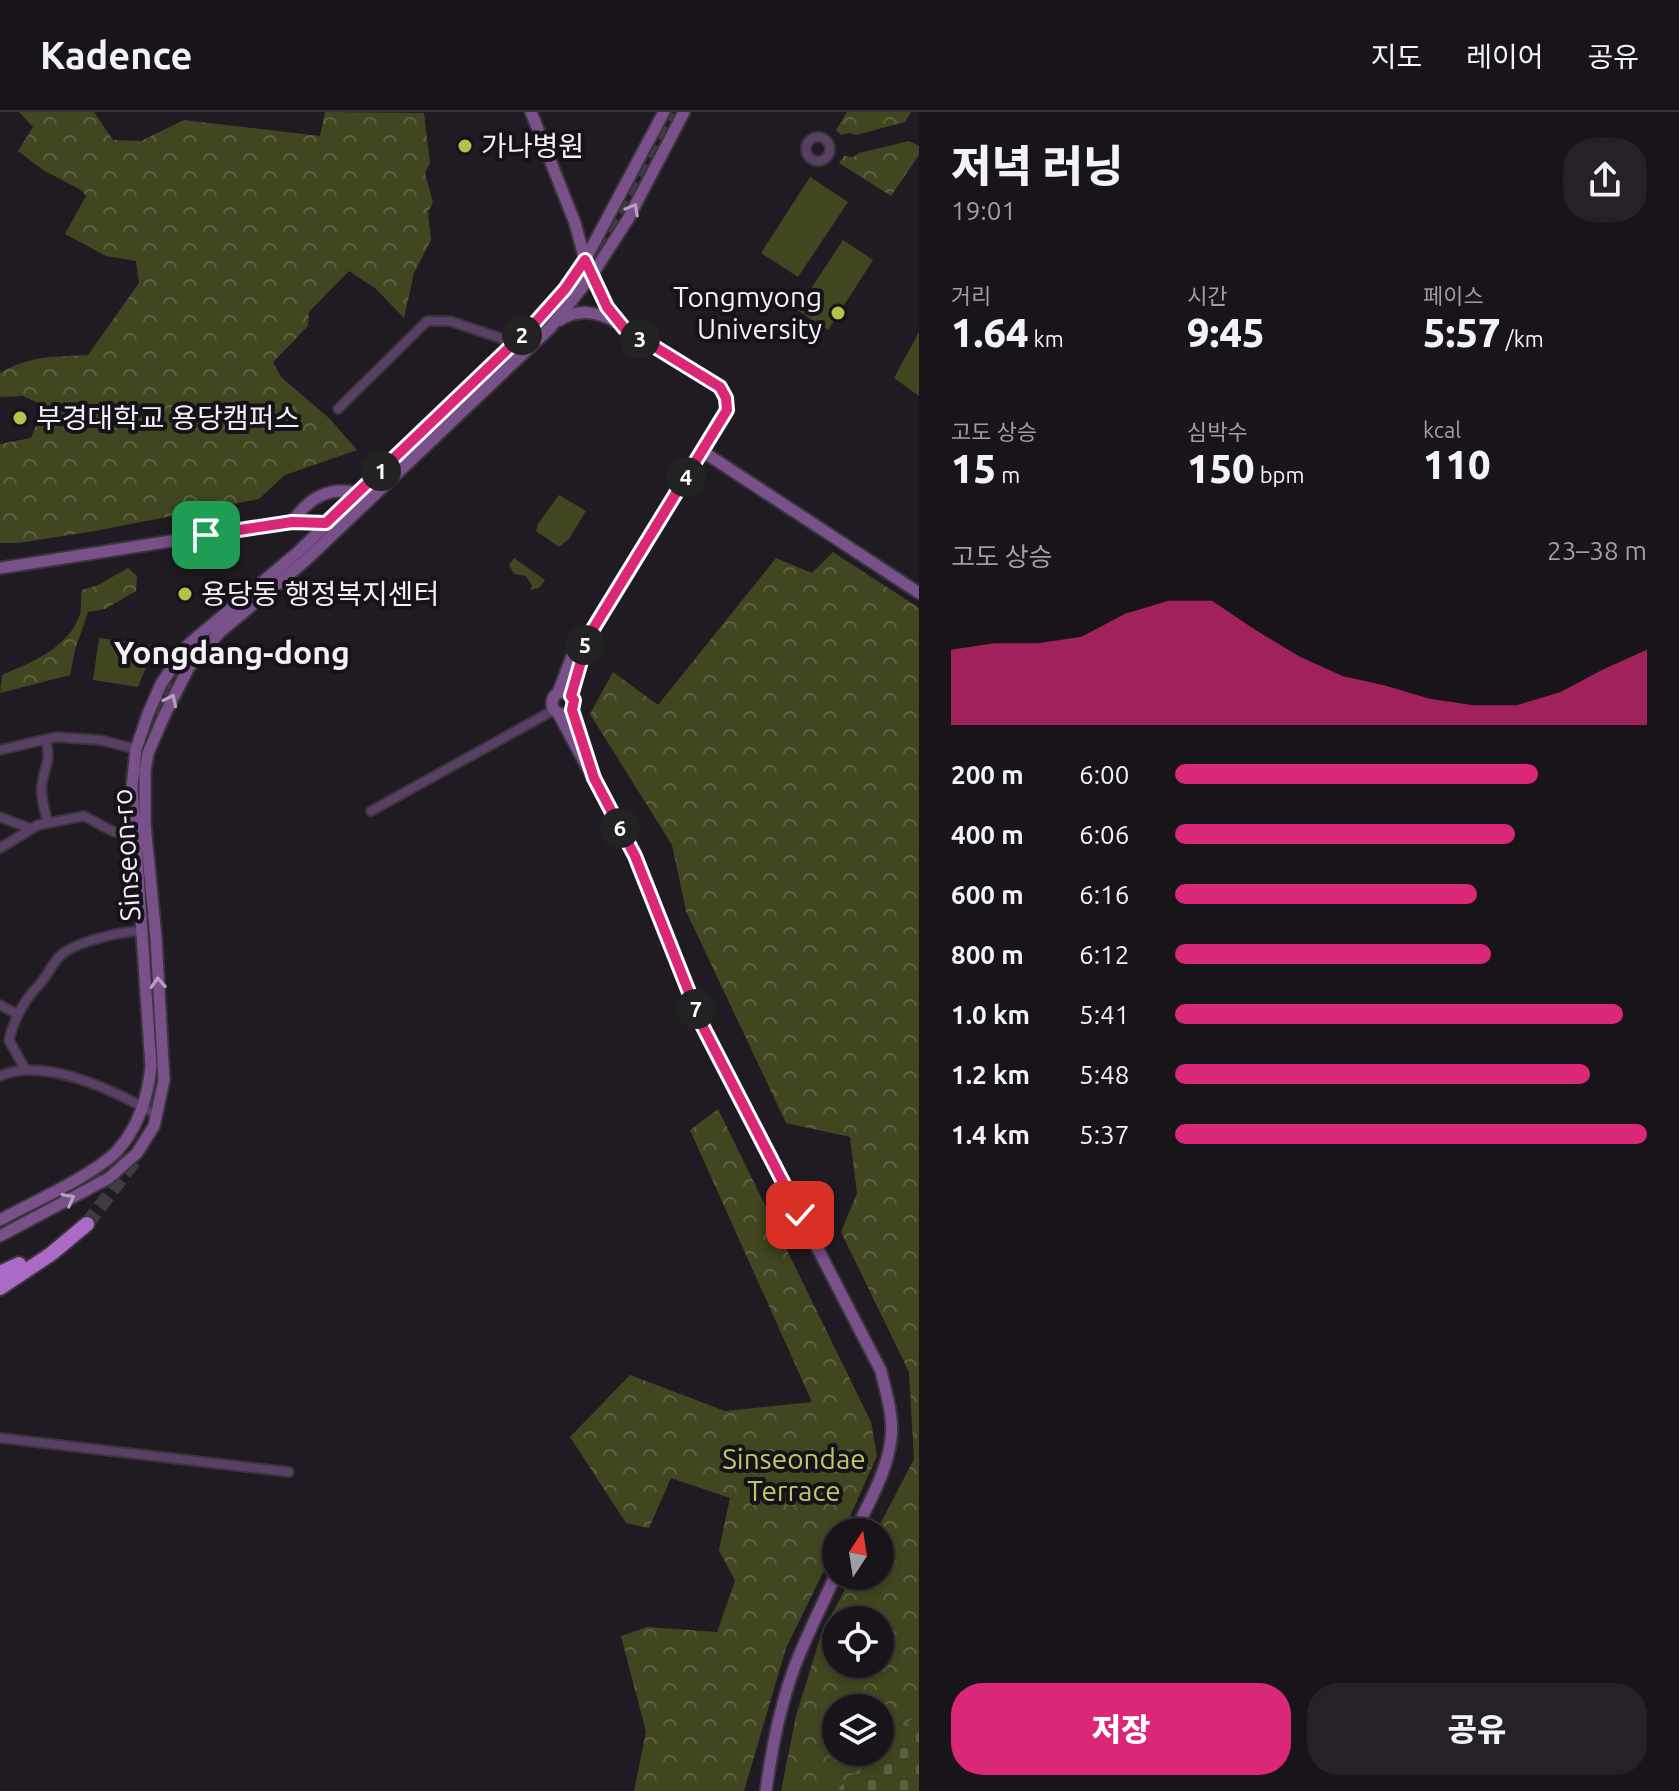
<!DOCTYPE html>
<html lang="ko">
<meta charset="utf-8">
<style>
:root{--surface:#18141a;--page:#252127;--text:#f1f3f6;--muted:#9f9ea2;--line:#363339;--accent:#db2777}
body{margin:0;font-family:Ubuntu,"Noto Sans KR",sans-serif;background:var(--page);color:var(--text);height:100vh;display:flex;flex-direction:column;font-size:30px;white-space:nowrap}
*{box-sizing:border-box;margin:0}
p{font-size:26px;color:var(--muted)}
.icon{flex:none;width:44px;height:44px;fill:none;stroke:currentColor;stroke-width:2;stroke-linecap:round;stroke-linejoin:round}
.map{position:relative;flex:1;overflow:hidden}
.side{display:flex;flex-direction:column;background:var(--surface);width:760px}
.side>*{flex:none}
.needle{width:52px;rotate:12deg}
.buttons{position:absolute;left:822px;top:1406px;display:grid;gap:16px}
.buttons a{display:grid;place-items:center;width:72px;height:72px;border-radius:50%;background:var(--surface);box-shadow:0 4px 12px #0003,0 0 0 2px var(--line);font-size:40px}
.pin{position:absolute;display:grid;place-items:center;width:68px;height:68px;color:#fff;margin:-34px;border-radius:16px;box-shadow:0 4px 12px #0006}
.km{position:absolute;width:40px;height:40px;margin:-20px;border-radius:50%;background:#222;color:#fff;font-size:22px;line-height:40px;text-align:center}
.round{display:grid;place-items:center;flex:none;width:84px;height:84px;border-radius:32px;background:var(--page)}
.overview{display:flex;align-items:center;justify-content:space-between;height:136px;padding:0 32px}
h1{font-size:44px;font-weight:800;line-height:60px}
.metrics{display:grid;grid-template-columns:repeat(3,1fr);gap:12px;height:136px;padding:8px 32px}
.metrics div{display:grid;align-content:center}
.metrics b{font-size:40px;font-weight:800}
.metrics small{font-size:22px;font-weight:400}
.metrics p{font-size:22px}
.chart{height:224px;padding:16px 32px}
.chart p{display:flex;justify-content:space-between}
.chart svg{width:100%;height:144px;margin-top:8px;fill:var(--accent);opacity:.7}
.primary-button{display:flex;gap:16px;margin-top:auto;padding:16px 32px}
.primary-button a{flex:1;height:92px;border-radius:32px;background:var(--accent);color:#fff;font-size:32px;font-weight:800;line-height:92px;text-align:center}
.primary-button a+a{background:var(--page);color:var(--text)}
ul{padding:0 32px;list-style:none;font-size:26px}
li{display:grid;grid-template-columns:128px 96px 1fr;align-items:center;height:60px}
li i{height:20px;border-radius:10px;background:var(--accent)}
header{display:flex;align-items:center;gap:48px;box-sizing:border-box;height:112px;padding:0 40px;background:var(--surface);border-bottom:2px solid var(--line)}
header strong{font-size:38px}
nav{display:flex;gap:44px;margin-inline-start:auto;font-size:28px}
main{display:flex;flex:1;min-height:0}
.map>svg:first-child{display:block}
</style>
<header>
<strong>Kadence</strong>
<nav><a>지도</a><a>레이어</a><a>공유</a></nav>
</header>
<main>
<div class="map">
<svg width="919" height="1679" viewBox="0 0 919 1679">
<defs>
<pattern id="forest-crowns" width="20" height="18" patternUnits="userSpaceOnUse" patternTransform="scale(2)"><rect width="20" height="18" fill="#414620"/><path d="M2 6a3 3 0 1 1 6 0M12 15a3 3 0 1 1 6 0" fill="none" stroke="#5d6141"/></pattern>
<pattern id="cemetery-stones" width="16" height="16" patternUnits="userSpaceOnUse" patternTransform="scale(2)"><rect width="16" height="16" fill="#414620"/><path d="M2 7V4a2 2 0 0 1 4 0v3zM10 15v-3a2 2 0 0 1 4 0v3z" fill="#5d6141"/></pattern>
</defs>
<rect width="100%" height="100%" fill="#201b22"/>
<path fill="url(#forest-crowns)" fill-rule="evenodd" d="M 19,0 L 94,0 L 113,28 L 141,29 L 184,8 L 320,24 L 325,0 L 424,1 L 430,51 L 425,61 L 433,91 L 428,100 L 431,128 L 414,161 L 404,206 L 376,177 L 349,159 L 309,200 L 308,214 L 273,250 L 281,265 L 330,307 L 357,338 L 285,363 L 259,387 L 95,419 L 18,431 L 0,431 L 0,332 L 31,326 L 38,309 L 40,292 L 23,284 L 0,285 L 0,261 C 31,243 54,245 88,243 L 139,171 L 136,149 L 106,144 L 65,122 L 86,84 L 81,78 L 43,58 L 18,39 L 33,15 Z
M 847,0 L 911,0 L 905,10 L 856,23 L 850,21 L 841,23 L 836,18 Z
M 909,29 L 919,34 L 919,43 L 891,84 L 839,51 L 844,44 L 853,45 L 859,41 Z
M 833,440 L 919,496 L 919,1679 L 781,1679 L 796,1604 L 821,1523 L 852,1464 L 880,1464 L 880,1420 L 876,1420 L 914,1347 L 909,1260 L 841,1120 L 857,1081 L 850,1025 L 786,1011 L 686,799 L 672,733 L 590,602 L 613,560 L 658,593 L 776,446 L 812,461 ZM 836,1508 L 880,1508 L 880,1552 L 836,1552 ZM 836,1596 L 880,1596 L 880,1640 L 836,1640 Z
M 128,456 L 137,464 L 136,479 L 105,497 L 88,500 L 75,538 L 70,563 L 0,581 L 2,563 C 32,550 69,536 80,502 C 82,495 80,486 82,478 L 98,473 Z
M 718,997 L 871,1310 L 877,1344 L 843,1420 L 836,1420 L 836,1434 L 786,1536 L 744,1679 L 634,1679 L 646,1620 L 621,1524 L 647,1515 L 717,1520 L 735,1469 L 719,1438 L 730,1386 L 671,1366 L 649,1416 L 626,1411 L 570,1325 L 630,1263 L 725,1299 L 812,1290 L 690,1018 Z"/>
<path fill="url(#cemetery-stones)" d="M 917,1602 L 919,1602 L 919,1679 L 840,1679 L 839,1676 L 877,1640 L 880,1640 L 880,1637 Z"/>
<path fill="#414620" d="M 810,65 L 848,90 L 798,165 L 761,141 Z
M 843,128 L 873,148 L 828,218 L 797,198 Z
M 919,220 L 919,284 L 894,266 Z
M 559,383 L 586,399 L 569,427 L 559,435 L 536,419 L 538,412 Z
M 514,446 L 545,468 L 539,476 L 530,478 L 532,474 L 526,464 L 514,462 L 509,453 Z
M 99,526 L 155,533 L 138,575 L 93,568 Z"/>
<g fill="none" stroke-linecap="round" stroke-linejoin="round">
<path stroke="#403b42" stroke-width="14" stroke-dasharray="14 7" stroke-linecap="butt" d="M 596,136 L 611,113 L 671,0
M 320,425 L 367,383
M 159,604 L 184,553 L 213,523
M 87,1112 L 132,1052 L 136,1041"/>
<defs>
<path id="street" d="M806 37a12 12 0 1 1 24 0a12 12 0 1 1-24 0Z
M 338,297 L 427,209 L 450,209 L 515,231
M 46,628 C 51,652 45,651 42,672 C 40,686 45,698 48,711
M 0,638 L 56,625 L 100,628 L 136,637
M 371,699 L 554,598
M 0,705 L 32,717
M 0,736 L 38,713 L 84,704 L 114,720 L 133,721
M 0,893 L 17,902
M 25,957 L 9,928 C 14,906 23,890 38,874 C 47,865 51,853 60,844 C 74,830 122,819 142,819
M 0,964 C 45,944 117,980 157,1003
M 0,1326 L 289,1360"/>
<path id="secondary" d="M 531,0 L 575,111 L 585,148 L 607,195 L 624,216 L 720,275 L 726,286 L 727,298 L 612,488 L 588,525 L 573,542 L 558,581
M 560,208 C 579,196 596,200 615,209
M 702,339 L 919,481
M 292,410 C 309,386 328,374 358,381
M 0,456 L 292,410 L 326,411
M552 591a11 11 0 1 1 22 0a11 11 0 1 1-22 0Z
M 571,584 L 587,527
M 572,598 L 588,647
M 558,601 L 635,744 L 702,913 L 881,1259 C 886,1281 894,1305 891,1327 C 887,1360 869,1390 855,1420
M 0,1108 C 31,1091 94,1063 117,1039 C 138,1016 148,984 151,954 L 132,675 L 136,637 L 148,602 L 161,572 L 188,533 L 298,440 L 533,213 L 565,177 L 585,148 L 664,0
M 0,1124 L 109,1066 L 137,1041 L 154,1014 L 164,968 L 156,826 L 145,712 L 145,659 L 148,641 L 165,602 L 189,555 L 220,520 L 305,449 L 550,216 L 592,163 L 628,107 L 684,0
M 766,1679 C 772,1633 782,1584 800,1541 C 811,1515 824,1489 836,1462"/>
<path id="highway" d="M 0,1161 L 19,1152
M 0,1176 L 51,1142 L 87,1112"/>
</defs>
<use href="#street" stroke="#39353b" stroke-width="12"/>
<use href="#secondary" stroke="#39353b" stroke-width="15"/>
<use href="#highway" stroke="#39353b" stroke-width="18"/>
<use href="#street" stroke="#583f63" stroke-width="8"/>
<use href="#secondary" stroke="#7a508b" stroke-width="11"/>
<use href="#highway" stroke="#ab6ac6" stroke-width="14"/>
</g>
<defs><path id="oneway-chevron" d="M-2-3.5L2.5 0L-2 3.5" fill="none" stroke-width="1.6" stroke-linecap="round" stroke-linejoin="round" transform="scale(2)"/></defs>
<g stroke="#b7a0c0">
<use href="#oneway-chevron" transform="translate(633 97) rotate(-61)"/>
<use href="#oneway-chevron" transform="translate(171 588) rotate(-64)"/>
<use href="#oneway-chevron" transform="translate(158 871) rotate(-93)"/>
<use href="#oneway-chevron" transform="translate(69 1087) rotate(-28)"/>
</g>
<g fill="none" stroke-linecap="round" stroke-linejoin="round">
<defs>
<path id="route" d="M 206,423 L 292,410 L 326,411 L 533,213 L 565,177 L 585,148 L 607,195 L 624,216 L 720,275 L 726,286 L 727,298 L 588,525 L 571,584 L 574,588 L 572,598 L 594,666 L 635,744 L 702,913 L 800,1103"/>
</defs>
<use href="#route" stroke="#fff" stroke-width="16"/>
<use href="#route" stroke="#db2777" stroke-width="10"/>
</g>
<g fill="#b5c249" stroke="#161219" stroke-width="3">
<circle cx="465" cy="34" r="8"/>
<circle cx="838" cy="201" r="8"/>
<circle cx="20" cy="306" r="8"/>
<circle cx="185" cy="482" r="8"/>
</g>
<g text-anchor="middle" stroke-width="8" stroke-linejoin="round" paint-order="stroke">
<g font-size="28" fill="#f4f0f6" stroke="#161219" text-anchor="start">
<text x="481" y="44">가나병원</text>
<text x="822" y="195" text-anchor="end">Tongmyong<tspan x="822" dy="32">University</tspan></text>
<text x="36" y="316">부경대학교 용당캠퍼스</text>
<text x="201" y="492">용당동 행정복지센터</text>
</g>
<g font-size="28" fill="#f4f0f6" stroke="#161219">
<text transform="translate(126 743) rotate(-94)" y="10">Sinseon-ro</text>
</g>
<g font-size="28" fill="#bcc769" stroke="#161219">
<text x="794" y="1357">Sinseondae<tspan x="794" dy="32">Terrace</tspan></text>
</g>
<g font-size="32" font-weight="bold" fill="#f4f0f6" stroke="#161219">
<text x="232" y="552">Yongdang-dong</text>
</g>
</g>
</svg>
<div class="buttons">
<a><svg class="needle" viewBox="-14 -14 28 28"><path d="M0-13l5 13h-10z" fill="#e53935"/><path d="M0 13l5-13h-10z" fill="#9f9ea2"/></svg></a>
<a><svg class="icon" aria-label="locate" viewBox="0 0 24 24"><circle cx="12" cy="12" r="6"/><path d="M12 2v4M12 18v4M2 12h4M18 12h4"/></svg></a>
<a><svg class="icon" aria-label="layers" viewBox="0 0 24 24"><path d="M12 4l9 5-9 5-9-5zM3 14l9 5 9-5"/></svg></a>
</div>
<div class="pin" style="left:206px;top:423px;background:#1e9e55"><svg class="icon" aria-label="arrive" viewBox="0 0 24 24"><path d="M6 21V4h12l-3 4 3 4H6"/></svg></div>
<div class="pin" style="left:800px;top:1103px;background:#d93025"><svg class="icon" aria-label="check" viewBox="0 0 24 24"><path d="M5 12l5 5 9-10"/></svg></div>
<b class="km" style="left:381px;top:359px">1</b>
<b class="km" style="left:522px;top:223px">2</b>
<b class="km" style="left:640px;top:227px">3</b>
<b class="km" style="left:686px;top:365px">4</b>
<b class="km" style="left:585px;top:533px">5</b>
<b class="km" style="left:620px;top:716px">6</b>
<b class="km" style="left:696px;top:897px">7</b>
</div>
<section class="side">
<div class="overview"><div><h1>저녁 러닝</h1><p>19:01</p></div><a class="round"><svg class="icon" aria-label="share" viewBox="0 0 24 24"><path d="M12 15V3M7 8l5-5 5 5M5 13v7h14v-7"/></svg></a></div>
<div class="metrics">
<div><p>거리</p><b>1.64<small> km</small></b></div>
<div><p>시간</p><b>9:45</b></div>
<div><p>페이스</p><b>5:57<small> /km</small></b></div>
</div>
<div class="metrics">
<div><p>고도 상승</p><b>15<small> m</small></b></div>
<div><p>심박수</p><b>150<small> bpm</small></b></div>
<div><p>kcal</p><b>110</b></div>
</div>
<div class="chart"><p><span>고도 상승</span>23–38 m</p>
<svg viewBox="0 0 160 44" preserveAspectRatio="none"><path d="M0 44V21L10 19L20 19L30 17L40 10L50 6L60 6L70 15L80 23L90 29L100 32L110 36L120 38L130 38L140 34L150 27L160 21V44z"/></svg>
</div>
<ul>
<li><b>200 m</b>6:00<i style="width:77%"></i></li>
<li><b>400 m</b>6:06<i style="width:72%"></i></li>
<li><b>600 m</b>6:16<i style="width:64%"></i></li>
<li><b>800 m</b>6:12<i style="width:67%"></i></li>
<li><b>1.0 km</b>5:41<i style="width:95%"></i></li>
<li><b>1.2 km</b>5:48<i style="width:88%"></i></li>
<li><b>1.4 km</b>5:37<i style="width:100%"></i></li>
</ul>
<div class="primary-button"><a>저장</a><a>공유</a></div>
</section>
</main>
